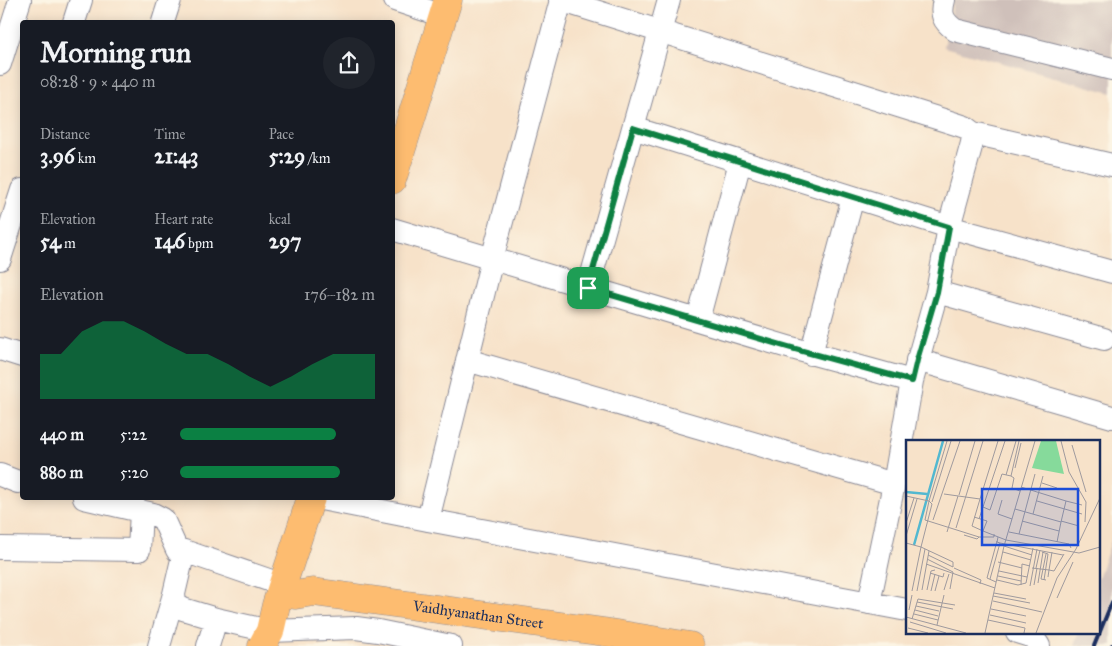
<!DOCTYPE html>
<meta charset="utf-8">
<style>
:root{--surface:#171b24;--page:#20242c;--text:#f1f3f6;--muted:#9ea1a6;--accent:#0b8043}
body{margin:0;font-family:"IM FELL Great Primer",serif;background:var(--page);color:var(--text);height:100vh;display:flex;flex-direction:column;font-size:19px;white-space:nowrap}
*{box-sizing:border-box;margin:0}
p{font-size:16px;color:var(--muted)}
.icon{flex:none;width:28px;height:28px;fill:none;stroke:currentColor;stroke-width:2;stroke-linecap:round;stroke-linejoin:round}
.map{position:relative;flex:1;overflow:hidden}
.drawer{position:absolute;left:20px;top:20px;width:375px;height:480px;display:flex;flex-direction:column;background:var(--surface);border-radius:5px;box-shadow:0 2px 12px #0003}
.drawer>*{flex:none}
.pin{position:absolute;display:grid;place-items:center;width:42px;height:42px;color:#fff;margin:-21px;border-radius:10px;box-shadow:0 2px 8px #0006}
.round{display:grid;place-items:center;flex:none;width:52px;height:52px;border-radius:26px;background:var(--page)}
.head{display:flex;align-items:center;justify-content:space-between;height:85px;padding:0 20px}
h1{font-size:28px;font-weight:700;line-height:38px}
.metrics{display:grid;grid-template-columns:repeat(3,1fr);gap:8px;height:85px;padding:5px 20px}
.metrics div{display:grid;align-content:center}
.metrics b{font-size:21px;font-weight:700}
.metrics small{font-size:14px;font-weight:400}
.metrics p{font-size:14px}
.chart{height:140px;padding:10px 20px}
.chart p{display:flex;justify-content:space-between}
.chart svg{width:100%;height:90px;margin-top:5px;fill:var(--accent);opacity:.7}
ul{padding:0 20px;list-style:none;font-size:16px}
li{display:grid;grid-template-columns:80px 60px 1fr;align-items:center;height:38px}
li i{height:12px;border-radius:6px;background:var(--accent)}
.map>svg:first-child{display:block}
</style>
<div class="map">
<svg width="1112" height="646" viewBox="0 0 1112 646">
<rect width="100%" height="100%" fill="#fcf5e5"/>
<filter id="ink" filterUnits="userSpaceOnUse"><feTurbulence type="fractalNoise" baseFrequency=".02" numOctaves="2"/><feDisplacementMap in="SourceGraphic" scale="10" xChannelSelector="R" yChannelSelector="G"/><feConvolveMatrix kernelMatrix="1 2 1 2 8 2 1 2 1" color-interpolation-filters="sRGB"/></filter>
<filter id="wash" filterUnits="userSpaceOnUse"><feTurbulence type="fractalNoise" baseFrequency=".0096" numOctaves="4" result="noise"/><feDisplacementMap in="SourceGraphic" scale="20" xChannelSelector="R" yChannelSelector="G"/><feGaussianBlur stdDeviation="1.12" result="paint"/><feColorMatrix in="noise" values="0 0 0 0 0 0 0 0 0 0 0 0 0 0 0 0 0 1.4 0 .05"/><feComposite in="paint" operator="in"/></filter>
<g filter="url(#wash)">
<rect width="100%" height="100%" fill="#f7e2c9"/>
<path fill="#cfc0ba" d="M 954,0 L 1112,0 L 1112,93 L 944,47 Z
M 1112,539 L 1112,646 L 1074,646 L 1079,632 L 1098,632 L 1098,578 Z"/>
</g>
<g filter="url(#ink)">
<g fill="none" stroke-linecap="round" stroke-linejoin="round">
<defs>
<path id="minor" d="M 395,0 L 443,16
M 944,0 C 940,15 943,21 955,30 L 1112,69
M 74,22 L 81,0
M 163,22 L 170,0
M 0,64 L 20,0
M 633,128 L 949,227 L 1112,272
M 973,133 L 1112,165
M 392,229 L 788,347 L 912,381 L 937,292 L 949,227 L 972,143 L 973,133 L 965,127 L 956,124 L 560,0
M 0,259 L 22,190
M 588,288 L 669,0
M 937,292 L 1104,339
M 698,320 L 740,162
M 0,349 L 22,356
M 811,354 L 853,197
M 467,360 L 894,484
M 917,360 L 1112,417
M 0,475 L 18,482
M 84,498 L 153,514 L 163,519 L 177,550 L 184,551 L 283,585
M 316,498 L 428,520 L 907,610
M 428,520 L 492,259 L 561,0
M 0,548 L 139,550 L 141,511
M 184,551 L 174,594 L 175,604 L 183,609 L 216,619 L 270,631 L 356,628 L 378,631 L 451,646
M 869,603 L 894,484 L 912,381
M 1017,632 L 1033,637 L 1039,646
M 159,646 L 174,594
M 208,646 L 216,619"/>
<g id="major">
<path d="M 392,180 L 448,0"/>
<path id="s1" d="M 295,595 L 313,592 L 604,632 L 690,646"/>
<path d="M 262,646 L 270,631 L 276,605 L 311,498"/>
</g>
</defs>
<use href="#minor" stroke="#898894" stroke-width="24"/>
<use href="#major" stroke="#898894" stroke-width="29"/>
<use href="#minor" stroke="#fff" stroke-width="22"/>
<use href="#major" stroke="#fdbc70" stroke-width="28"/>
<path stroke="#1b2f5e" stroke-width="4" d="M 1094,646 L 1112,602
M 1112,646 L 1112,645"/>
</g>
</g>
<g fill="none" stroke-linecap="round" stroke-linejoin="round" filter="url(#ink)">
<defs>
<path id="route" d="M 633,128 L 949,227 L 937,292 L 917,360 L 912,381 L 788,347 L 588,288 Z"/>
</defs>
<use href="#route" stroke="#fff" stroke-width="10"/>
<use href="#route" stroke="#0b8043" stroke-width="6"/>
</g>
<g text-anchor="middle" stroke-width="4" stroke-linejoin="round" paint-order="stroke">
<g font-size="15" fill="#1b2f5e" stroke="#fcf5e5">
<text dy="5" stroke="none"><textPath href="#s1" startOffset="185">Vaidhyanathan Street</textPath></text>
</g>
</g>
<g transform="translate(906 440)">
<rect width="194" height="194" fill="#f7e2c9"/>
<path d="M 135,1 L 150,1 L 158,34 L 126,28 Z" fill="#86da9b"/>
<path fill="none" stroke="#52b8d0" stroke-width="2.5" d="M 0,52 L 21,54M 8,105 L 37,1"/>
<path fill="none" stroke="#9f9a9e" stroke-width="1" d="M 155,1 L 163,32 L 180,62 L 179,82M 166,5 L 180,52M 109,28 L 115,3M 100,35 L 110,1M 105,36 L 108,38 L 106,48 L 114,51M 136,43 L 151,48M 38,54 L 74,59 L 92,1M 53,55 L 69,1M 0,56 L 23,61 L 41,1M 74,59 L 66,86 L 77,91M 96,60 L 92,74 L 106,79M 23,61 L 19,80 L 73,97 L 88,97 L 88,94M 23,61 L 26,64 L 15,107 L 47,122 L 47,127M 131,61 L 176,74M 160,61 L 176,65M 26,62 L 45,1M 77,67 L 84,70 L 96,34 L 105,36 L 113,1M 109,69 L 155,82 L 160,61 L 115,47M 127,74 L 137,36M 68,77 L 81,81 L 77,91 L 100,100M 73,79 L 99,1M 27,80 L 54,1M 116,81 L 153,91M 155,81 L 173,86M 0,83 L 8,58M 50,88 L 77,1M 41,92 L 52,56M 103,92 L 163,104 L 165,108M 113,94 L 129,34M 58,95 L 71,99 L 73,97M 0,96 L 11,59M 92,97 L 91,102 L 94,103 L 157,115M 100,100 L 173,113 L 194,107M 151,102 L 155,82M 0,103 L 15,107 L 6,151M 98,106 L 126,115M 97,112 L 125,120M 136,112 L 142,114 L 138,140M 140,114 L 135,139 L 140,140M 22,115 L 47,127M 21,119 L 47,132 L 44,149M 92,122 L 116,128M 20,124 L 89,148M 48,128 L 75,140 L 74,144M 126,128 L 143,130 L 146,112M 130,128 L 134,110M 93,131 L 121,137M 24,133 L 37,137 L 38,133M 92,136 L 115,141M 142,137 L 143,130 L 148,131 L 158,114M 84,139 L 94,103M 91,140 L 112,145 L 120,143 L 127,108M 90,142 L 81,138 L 91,101M 132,143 L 137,112M 115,145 L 116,124 L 124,126M 128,145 L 131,128M 124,146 L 131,109M 16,150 L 23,111M 21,150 L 25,131 L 29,130M 38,150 L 43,134M 11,151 L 19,109M 25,151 L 29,134M 29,151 L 33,136M 88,153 L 120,159M 87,156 L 124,163M 151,158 L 167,122M 87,161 L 136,172M 11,162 L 47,169M 10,166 L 33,171M 85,169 L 120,176M 3,170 L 6,155M 9,170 L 32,176M 8,174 L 32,180M 84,175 L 120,183M 0,177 L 60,193M 6,179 L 12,159 L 49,165M 82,180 L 119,188 L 118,193M 4,182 L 40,193M 31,185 L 38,155M 2,188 L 22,193M 79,193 L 98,106 L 129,1M 130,193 L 151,138 L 170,109 L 194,58"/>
<path fill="#1d4ed8" fill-opacity="0.15" stroke="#1d4ed8" stroke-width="2.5" d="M 76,49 L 172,49 L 172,105 L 76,105 Z"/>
<rect width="194" height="194" fill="none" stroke="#1b2f5e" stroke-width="2.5"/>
</g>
</svg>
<div class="pin" style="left:588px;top:288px;background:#1e9e55"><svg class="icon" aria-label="arrive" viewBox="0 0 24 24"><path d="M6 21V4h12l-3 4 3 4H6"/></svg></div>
<section class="drawer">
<div class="head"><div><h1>Morning run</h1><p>08:28 · 9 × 440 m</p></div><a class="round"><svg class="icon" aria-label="share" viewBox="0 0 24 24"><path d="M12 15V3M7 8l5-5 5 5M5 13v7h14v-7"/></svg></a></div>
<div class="metrics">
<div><p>Distance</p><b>3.96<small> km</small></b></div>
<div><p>Time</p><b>21:43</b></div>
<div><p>Pace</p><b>5:29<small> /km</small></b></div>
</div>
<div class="metrics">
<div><p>Elevation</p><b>54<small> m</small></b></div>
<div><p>Heart rate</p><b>146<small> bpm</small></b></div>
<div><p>kcal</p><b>297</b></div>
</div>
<div class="chart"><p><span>Elevation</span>176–182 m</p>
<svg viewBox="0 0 160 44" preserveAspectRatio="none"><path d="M0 44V22L10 22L20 11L30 6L40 6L50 11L60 17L70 22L80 22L90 27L100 33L110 38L120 33L130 27L140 22L150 22L160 22V44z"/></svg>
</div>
<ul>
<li><b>440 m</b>5:22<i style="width:80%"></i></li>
<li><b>880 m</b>5:20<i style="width:82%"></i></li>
</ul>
</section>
</div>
